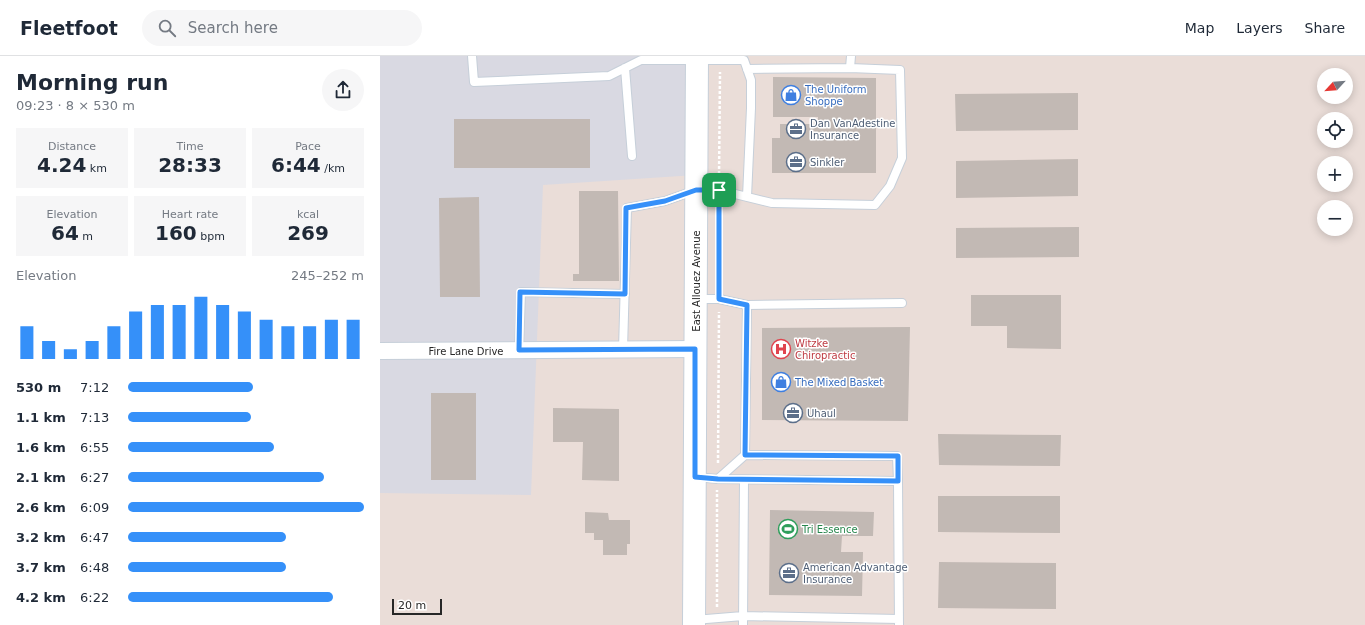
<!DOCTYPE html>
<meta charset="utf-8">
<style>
:root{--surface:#fff;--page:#f6f6f7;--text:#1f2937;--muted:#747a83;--line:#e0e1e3;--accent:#3590f9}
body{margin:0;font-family:"DejaVu Sans",sans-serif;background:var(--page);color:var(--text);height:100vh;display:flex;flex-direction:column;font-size:15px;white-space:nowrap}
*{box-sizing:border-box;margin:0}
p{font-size:13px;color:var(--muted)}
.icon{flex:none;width:22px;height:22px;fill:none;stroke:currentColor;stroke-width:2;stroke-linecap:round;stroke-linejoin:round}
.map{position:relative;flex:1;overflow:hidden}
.sheet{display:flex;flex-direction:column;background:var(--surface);width:380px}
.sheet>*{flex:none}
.needle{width:26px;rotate:244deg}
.tools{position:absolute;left:937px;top:12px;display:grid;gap:8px}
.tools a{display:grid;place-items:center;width:36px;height:36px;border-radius:50%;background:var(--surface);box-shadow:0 2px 10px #0003;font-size:20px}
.scale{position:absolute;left:12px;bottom:10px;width:50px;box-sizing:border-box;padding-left:4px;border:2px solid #272727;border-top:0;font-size:11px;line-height:14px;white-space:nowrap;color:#272727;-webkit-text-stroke:3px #fff;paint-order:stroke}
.pin{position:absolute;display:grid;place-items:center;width:34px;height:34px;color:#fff;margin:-17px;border-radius:8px;box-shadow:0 2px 6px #0006}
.round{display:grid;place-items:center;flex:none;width:42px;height:42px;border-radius:21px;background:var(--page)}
.head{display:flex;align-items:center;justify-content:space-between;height:68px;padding:0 16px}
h1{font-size:22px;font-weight:700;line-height:30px}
.metrics{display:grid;grid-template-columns:repeat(3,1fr);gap:6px;height:68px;padding:4px 16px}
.metrics div{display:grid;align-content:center;border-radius:0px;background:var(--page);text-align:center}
.metrics b{font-size:20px;font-weight:700}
.metrics small{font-size:11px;font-weight:400}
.metrics p{font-size:11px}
.chart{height:112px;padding:8px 16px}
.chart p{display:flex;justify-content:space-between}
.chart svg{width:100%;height:72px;margin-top:4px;stroke:var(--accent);stroke-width:6}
ul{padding:0 16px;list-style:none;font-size:13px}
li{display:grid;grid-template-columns:64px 48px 1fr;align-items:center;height:30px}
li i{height:10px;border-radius:5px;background:var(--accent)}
header{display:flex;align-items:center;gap:24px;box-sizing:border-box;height:56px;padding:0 20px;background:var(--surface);border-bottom:1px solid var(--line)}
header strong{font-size:19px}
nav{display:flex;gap:22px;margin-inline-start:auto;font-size:14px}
.search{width:280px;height:36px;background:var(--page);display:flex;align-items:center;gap:10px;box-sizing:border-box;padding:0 14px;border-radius:22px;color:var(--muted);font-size:15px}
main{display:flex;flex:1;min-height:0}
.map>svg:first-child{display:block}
</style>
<header>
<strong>Fleetfoot</strong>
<div class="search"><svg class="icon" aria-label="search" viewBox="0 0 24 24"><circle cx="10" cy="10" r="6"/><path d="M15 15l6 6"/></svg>Search here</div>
<nav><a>Map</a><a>Layers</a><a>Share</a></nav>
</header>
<main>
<section class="sheet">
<div class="head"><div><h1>Morning run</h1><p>09:23 · 8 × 530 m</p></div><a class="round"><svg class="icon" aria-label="share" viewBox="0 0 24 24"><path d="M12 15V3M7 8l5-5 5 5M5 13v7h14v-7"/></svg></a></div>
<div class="metrics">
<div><p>Distance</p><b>4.24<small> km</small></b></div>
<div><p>Time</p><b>28:33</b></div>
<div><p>Pace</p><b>6:44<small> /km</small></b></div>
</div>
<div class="metrics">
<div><p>Elevation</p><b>64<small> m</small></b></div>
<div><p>Heart rate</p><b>160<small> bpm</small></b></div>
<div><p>kcal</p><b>269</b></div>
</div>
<div class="chart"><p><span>Elevation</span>245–252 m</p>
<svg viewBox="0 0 160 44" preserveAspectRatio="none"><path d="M5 44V24M15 44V33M25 44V38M35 44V33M45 44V24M55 44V15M65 44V11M75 44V11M85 44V6M95 44V11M105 44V15M115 44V20M125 44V24M135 44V24M145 44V20M155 44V20"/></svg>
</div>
<ul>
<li><b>530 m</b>7:12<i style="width:53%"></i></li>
<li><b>1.1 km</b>7:13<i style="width:52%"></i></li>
<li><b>1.6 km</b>6:55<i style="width:62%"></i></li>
<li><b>2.1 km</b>6:27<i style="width:83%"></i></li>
<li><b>2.6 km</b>6:09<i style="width:100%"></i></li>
<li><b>3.2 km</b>6:47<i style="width:67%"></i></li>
<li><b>3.7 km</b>6:48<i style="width:67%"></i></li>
<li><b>4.2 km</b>6:22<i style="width:87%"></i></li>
</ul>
</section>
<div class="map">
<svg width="985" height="569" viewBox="0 0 985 569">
<rect width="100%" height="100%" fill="#eaddd8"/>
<path fill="#d9d9e2" d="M 0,0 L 317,0 L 316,119 L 163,129 L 151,439 L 0,437 Z"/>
<path fill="#c2b9b4" d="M 393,21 L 496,22 L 496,117 L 392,117 L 392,82 L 400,82 L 400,68 L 438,68 L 438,61 L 393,61 Z
M 698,37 L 698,74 L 576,75 L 575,38 Z
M 74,63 L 210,63 L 210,112 L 74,112 Z
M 698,103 L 698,140 L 576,142 L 576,105 Z
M 199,135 L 238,135 L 239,225 L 193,225 L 193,218 L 199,218 Z
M 99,141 L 100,241 L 60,241 L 59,142 Z
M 699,171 L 699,201 L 576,202 L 576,172 Z
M 591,239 L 681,239 L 681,293 L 627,292 L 627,270 L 591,270 Z
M 530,271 L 528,365 L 382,364 L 382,272 Z
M 51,337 L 96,337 L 96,424 L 51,424 Z
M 173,352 L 239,353 L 239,425 L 202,424 L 203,386 L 173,386 Z
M 558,378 L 681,379 L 680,410 L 559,409 Z
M 558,440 L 680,440 L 680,477 L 558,476 Z
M 390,454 L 494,456 L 493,480 L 462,480 L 461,496 L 483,496 L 482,540 L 389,539 Z
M 205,456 L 228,457 L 229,464 L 250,464 L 250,488 L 247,488 L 247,499 L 223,499 L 223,484 L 214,484 L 214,477 L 205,477 Z
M 559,506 L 676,507 L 676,553 L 558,552 Z"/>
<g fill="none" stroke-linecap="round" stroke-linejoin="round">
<defs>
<path id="lane" d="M 92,0 L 94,26 L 229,20 L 261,4 L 364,4 L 371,24 L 371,52 L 367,141
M 245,12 L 252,100
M 367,13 L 470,12
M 317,243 L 339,243 L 367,249 L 522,247
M 243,294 L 247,152 L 285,145 L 316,134 L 339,134 L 392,147 L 495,149 L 510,130 L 522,102 L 520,14 L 470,12 L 471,0
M 139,295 L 141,236 L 245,238
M 365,399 L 367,249
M 316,421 L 338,423 L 518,425 L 519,569
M 338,423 L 365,399 L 517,400 L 518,425
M 314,564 L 363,560 L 519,563
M 363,569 L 364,424"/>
<path id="street" d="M 0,295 L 315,293"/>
<path id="secondary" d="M 314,569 L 317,0"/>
</defs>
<use href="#lane" stroke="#c6cfd9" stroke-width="10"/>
<use href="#street" stroke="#c6cfd9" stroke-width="18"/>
<use href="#secondary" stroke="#c6cfd9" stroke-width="24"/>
<path stroke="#fff" stroke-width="2.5" stroke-dasharray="3 2" stroke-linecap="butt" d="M 339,123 L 340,16
M 339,233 L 339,146
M 338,407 L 339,256
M 337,551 L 337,434"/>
<use href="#lane" stroke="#fff" stroke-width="8"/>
<use href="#street" stroke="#fff" stroke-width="16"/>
<use href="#secondary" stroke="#fff" stroke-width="22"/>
</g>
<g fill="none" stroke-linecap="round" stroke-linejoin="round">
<defs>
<path id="route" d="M 316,134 L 339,134 L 339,243 L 367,249 L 365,399 L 518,400 L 518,425 L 338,423 L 315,421 L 315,293 L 139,294 L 140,236 L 245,238 L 246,152 L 285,145 Z"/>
</defs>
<use href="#route" stroke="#fff" stroke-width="8"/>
<use href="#route" stroke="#3590f9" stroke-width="5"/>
</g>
<defs>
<symbol id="shop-ring" viewBox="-11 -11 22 22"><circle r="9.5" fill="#fff" stroke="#3f7fe0" stroke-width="1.5"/><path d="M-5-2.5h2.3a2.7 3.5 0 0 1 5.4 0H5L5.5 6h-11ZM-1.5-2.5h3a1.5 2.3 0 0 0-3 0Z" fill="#3f7fe0"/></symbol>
<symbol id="office-ring" viewBox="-11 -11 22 22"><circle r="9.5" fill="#fff" stroke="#5c6f8a" stroke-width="1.5"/><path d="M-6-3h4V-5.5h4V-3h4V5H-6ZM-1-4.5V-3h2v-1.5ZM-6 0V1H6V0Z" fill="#5c6f8a"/></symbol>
<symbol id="hospital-ring" viewBox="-11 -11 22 22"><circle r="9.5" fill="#fff" stroke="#e0444e" stroke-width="1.5"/><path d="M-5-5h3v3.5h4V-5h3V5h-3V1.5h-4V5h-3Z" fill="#e0444e"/></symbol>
<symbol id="stadium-ring" viewBox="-11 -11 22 22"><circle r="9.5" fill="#fff" stroke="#2e9e5b" stroke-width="1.5"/><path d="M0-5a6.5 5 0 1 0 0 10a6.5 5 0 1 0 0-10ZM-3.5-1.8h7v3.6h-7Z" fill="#2e9e5b"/></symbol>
</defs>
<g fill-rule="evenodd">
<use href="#shop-ring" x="400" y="28" width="22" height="22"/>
<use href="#office-ring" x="405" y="62" width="22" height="22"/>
<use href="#office-ring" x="405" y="95" width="22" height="22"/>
<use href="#hospital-ring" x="390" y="282" width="22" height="22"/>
<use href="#shop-ring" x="390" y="315" width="22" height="22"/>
<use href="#office-ring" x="402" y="346" width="22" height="22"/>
<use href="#stadium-ring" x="397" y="462" width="22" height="22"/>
<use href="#office-ring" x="398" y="506" width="22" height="22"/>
</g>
<g text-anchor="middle" stroke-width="3" stroke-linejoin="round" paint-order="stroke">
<g font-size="10" fill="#366cbe" stroke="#fff" text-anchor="start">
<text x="425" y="37">The Uniform<tspan x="425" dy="12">Shoppe</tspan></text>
<text x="415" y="330">The Mixed Basket</text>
</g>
<g font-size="10" fill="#4e5e75" stroke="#fff" text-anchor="start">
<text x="430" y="71">Dan VanAdestine<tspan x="430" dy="12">Insurance</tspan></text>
<text x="430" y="110">Sinkler</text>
<text x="427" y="361">Uhaul</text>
<text x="423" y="515">American Advantage<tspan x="423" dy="12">Insurance</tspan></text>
</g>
<g font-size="10" fill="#272727" stroke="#fff">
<text transform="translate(316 225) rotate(-90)" y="4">East Allouez Avenue</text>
<text x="86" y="299">Fire Lane Drive</text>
</g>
<g font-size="10" fill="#be3a42" stroke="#fff" text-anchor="start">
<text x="415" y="291">Witzke<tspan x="415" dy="12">Chiropractic</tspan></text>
</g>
<g font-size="10" fill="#27864d" stroke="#fff" text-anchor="start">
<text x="422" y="477">Tri Essence</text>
</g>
</g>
</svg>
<div class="tools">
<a><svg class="needle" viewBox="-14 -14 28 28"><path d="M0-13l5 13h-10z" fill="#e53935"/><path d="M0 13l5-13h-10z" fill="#747a83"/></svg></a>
<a><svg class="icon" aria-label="locate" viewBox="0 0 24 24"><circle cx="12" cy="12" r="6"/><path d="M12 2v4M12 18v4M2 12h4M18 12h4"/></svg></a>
<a>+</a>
<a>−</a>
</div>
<div class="scale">20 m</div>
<div class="pin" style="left:339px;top:134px;background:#1e9e55"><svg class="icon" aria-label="arrive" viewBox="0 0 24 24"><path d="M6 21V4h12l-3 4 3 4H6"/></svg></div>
</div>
</main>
